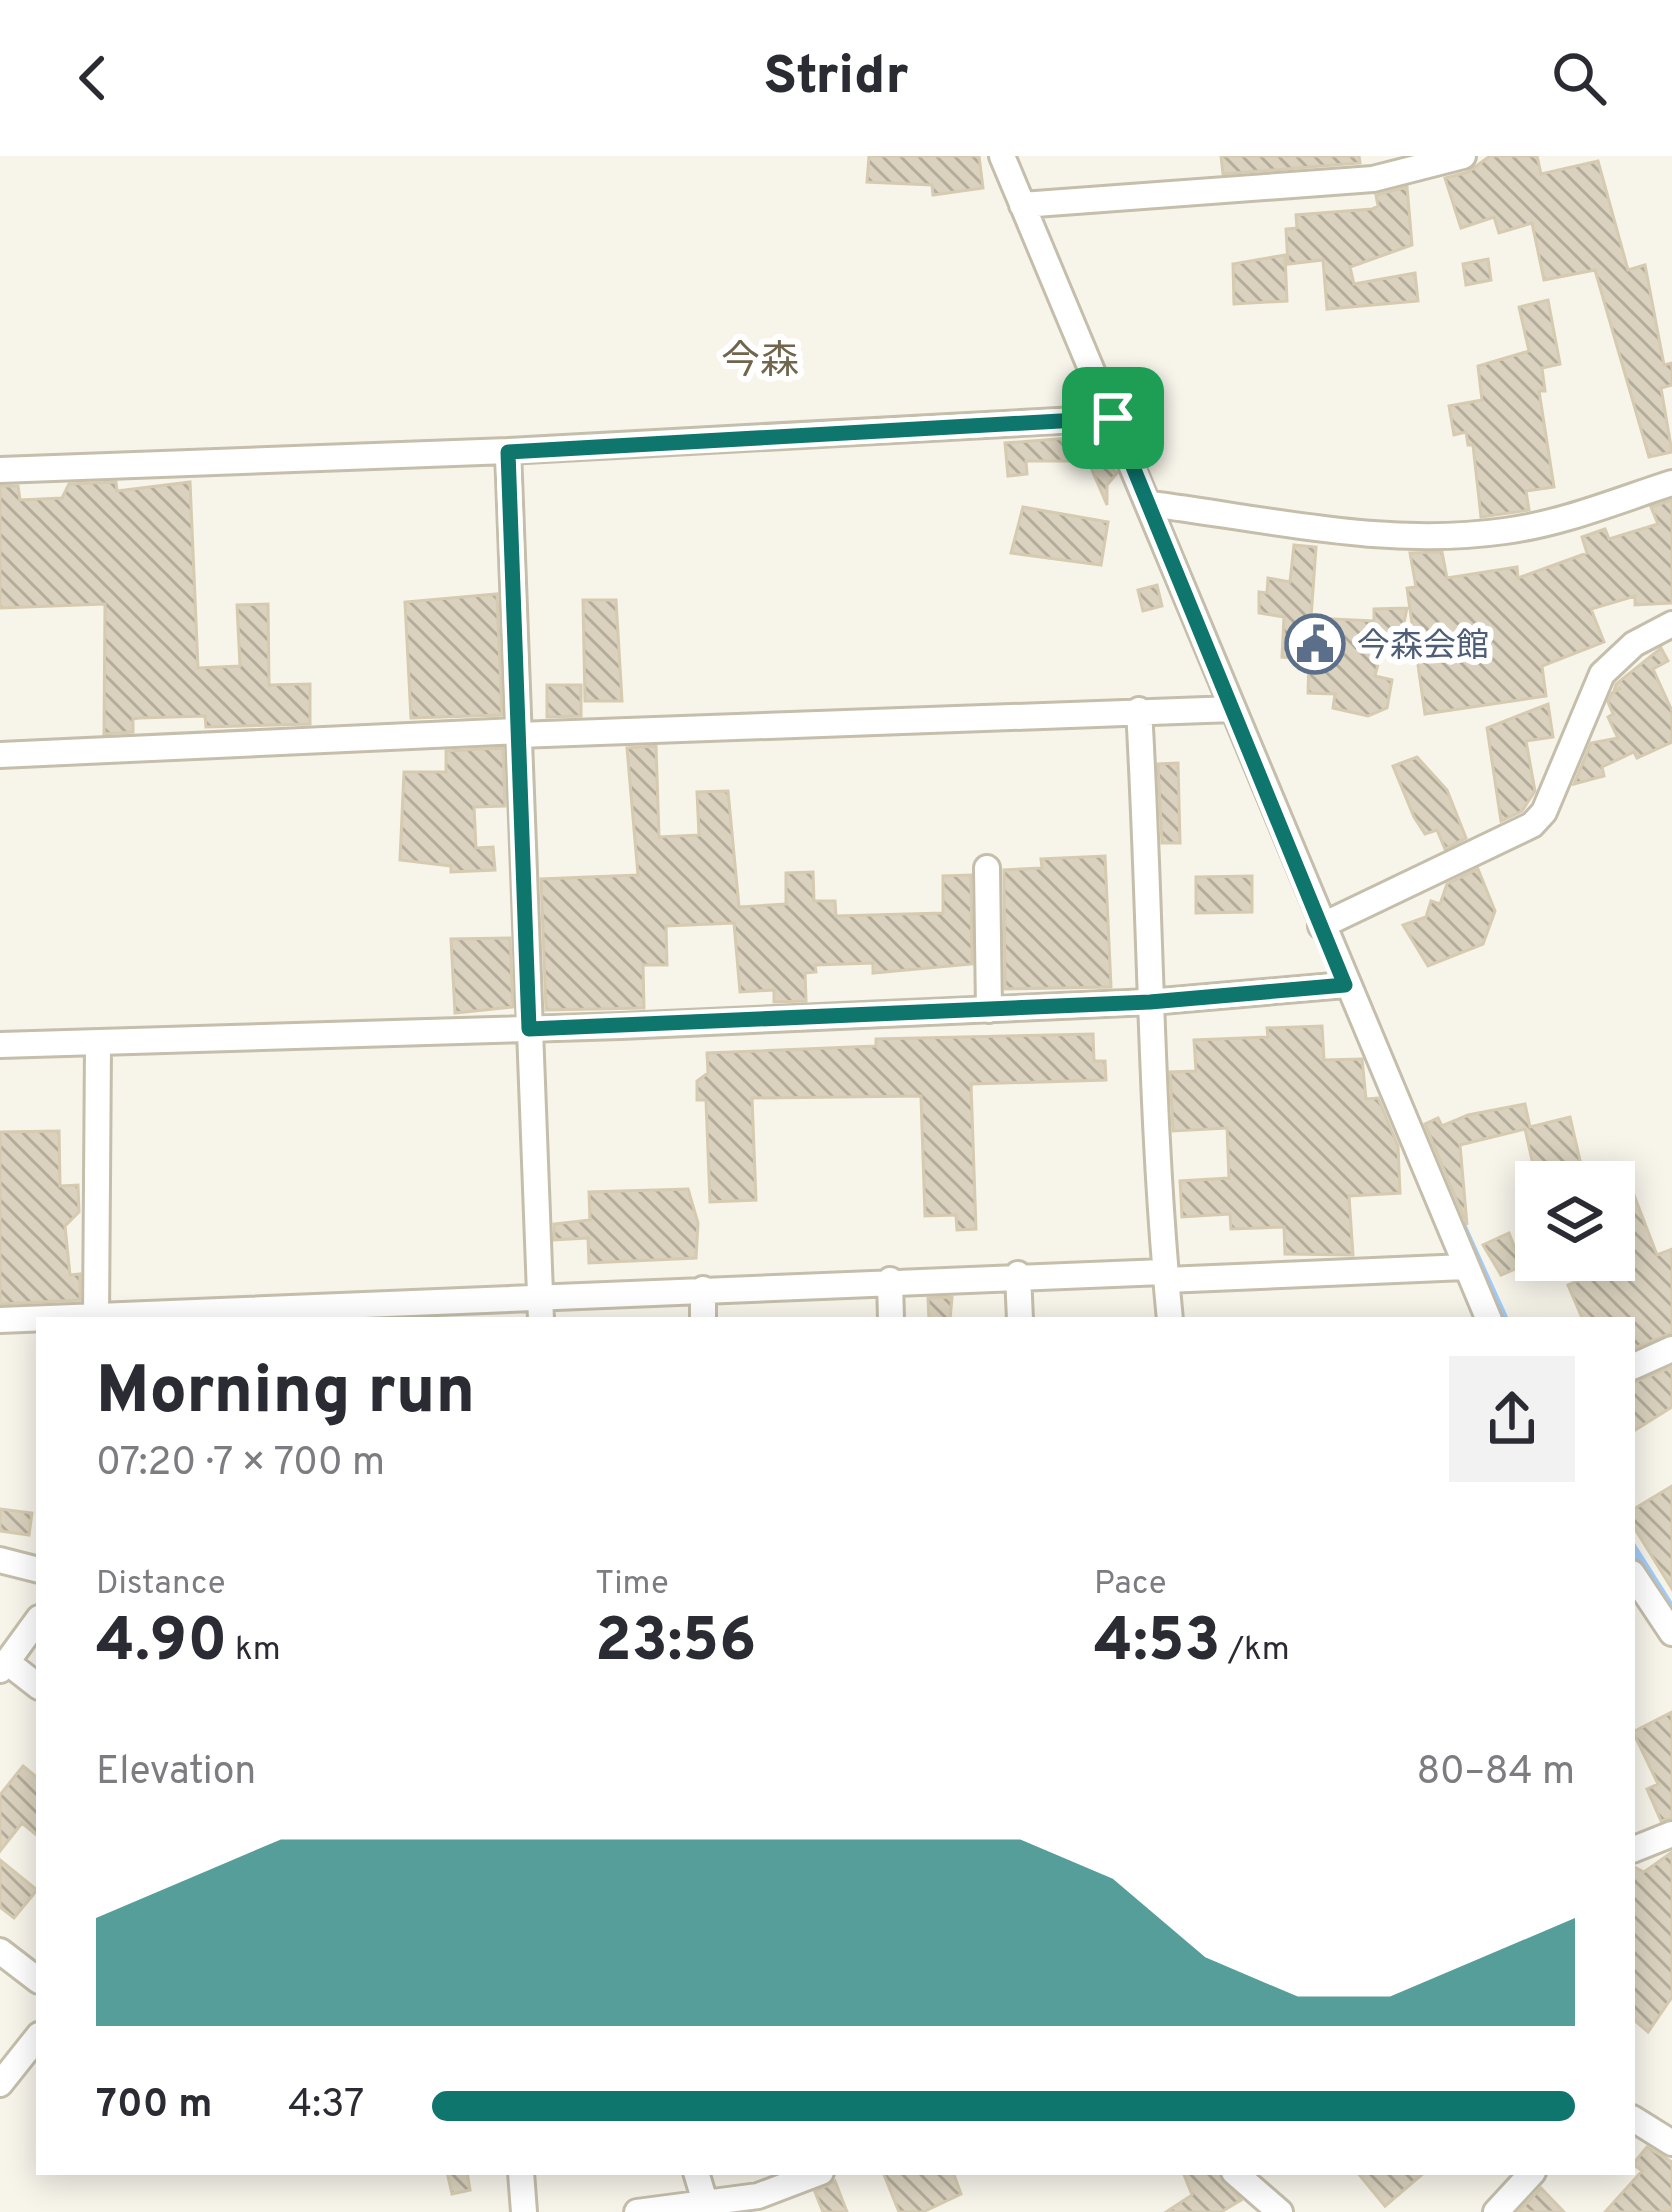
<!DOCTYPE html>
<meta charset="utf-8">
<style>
:root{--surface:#fff;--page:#f2f2f3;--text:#2b2b33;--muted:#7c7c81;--accent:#0f766e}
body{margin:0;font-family:Overpass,"Noto Sans JP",sans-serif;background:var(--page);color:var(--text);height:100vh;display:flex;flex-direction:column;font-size:45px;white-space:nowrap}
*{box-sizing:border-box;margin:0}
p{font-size:39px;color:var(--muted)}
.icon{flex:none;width:66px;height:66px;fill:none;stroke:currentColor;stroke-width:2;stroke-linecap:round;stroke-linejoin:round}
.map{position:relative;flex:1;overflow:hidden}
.sheet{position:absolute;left:36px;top:1161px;width:1599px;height:858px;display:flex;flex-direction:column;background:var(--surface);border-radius:0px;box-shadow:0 6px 30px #0003}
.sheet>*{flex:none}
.controls{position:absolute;left:1515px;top:1005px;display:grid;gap:24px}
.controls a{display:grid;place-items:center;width:120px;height:120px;border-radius:0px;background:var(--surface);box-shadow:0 6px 30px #0003;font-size:60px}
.pin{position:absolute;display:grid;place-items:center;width:102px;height:102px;color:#fff;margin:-51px;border-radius:24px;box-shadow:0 6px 18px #0006}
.round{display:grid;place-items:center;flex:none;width:126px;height:126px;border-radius:0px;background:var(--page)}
.head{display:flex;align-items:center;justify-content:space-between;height:204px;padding:0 60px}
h1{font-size:66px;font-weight:800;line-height:90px}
.figures{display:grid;grid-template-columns:repeat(3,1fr);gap:18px;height:204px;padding:12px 60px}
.figures div{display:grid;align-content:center}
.figures b{font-size:60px;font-weight:800}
.figures small{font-size:33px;font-weight:400}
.figures p{font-size:33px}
.chart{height:336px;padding:24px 60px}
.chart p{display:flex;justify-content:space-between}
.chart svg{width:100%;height:216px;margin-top:12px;fill:var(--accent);opacity:.7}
ul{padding:0 60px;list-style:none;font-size:39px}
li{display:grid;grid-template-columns:192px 144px 1fr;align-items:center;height:90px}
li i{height:30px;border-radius:15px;background:var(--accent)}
header{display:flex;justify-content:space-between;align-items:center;height:156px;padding:0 60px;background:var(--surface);font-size:54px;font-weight:800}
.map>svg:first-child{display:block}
</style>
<header><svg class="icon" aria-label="back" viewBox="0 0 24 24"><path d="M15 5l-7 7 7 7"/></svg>Stridr<svg class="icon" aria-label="search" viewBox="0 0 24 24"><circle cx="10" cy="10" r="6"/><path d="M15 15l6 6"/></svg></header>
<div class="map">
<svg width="1672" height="2056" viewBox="0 0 1672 2056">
<defs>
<pattern id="building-back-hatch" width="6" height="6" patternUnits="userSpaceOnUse" patternTransform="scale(3)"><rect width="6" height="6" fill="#dad2be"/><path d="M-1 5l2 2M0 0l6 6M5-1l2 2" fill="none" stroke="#b3ac9b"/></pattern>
</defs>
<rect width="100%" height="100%" fill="#f7f4ea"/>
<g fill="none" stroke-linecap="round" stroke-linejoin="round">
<path stroke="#a1ccf9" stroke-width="8" d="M 1462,1069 L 1505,1164
M 1632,1390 L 1672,1453"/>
</g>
<path fill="url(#building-back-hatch)" stroke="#d6cbb0" stroke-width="3" d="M 869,0 L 979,0 L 983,32 L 933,39 L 932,29 L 867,26 Z
M 1221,0 L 1359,0 L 1360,7 L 1223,18 Z
M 1490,0 L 1537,0 L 1541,18 L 1598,5 L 1628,114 L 1645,109 L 1664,209 L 1672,207 L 1672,229 L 1661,232 L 1672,296 L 1649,301 L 1595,114 L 1544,124 L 1532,67 L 1499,77 L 1494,61 L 1461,72 L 1445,22 L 1468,16 Z
M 1407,31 L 1412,89 L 1350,111 L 1354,128 L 1415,117 L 1418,145 L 1327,153 L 1323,104 L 1288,108 L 1286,73 L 1297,72 L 1296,59 L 1372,53 L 1378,50 L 1376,39 Z
M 1285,99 L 1287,145 L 1234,148 L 1233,108 Z
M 1488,103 L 1491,124 L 1466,129 L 1463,108 Z
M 1548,144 L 1560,208 L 1542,212 L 1545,235 L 1539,235 L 1554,331 L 1526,335 L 1529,354 L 1481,361 L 1473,289 L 1468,289 L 1466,276 L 1454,279 L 1449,250 L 1482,244 L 1478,210 L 1529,195 L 1519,151 Z
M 1094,280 L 1094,286 L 1104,286 L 1107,307 L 1117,317 L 1107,329 L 1107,349 L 1088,305 L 1026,305 L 1027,318 L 1008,320 L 1005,287 Z
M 116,326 L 117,335 L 190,326 L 198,512 L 240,510 L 237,449 L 268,448 L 269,529 L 310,528 L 310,568 L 206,571 L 205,560 L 139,562 L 133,563 L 133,576 L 104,578 L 105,448 L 0,452 L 0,330 L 18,330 L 20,344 L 62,342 L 69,328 Z
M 1672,344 L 1672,447 L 1635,449 L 1635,440 L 1591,453 L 1604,486 L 1542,510 L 1546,540 L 1425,558 L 1407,432 L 1416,431 L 1410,397 L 1442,396 L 1447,422 L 1517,411 L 1518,422 L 1587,397 L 1582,381 L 1605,373 L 1609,383 L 1658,368 L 1651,351 Z
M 1023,351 L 1108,366 L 1101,409 L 1011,397 Z
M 1294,389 L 1316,391 L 1311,462 L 1374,465 L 1374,453 L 1407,452 L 1400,486 L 1384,485 L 1375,520 L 1392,524 L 1387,552 L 1368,560 L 1333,552 L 1335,538 L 1308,537 L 1309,503 L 1282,501 L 1284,461 L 1259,457 L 1259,436 L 1267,437 L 1268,422 L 1290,426 Z
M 1157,429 L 1162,450 L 1143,455 L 1138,434 Z
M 497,438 L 502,559 L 411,562 L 405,446 Z
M 583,444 L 616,444 L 622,545 L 585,545 Z
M 1661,492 L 1668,505 L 1653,513 L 1672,555 L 1672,586 L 1637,602 L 1634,596 L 1602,611 L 1604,620 L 1574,628 L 1591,587 L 1618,582 L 1608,561 L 1613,558 L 1608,546 L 1612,537 L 1621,532 L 1614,535 L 1616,528 Z
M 547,529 L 581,529 L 581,560 L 547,561 Z
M 1548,548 L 1553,581 L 1526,585 L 1535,635 L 1522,655 L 1501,665 L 1487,572 Z
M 656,590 L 659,681 L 699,679 L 697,636 L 728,635 L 739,751 L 786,748 L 786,717 L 813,716 L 814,745 L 835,745 L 836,760 L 943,757 L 943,720 L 971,719 L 972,808 L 873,817 L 873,807 L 815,809 L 816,816 L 805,817 L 806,845 L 774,846 L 774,834 L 740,836 L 734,767 L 666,770 L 667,809 L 643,809 L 644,852 L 546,854 L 541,723 L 638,719 L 627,592 Z
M 503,592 L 505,650 L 474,651 L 476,692 L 493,691 L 495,714 L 451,716 L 451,710 L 400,704 L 404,616 L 446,616 L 446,595 Z
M 1417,601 L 1447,634 L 1466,682 L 1445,693 L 1437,674 L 1425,678 L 1414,661 L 1393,610 Z
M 1178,607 L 1180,687 L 1162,687 L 1158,608 Z
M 1105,700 L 1111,831 L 1005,833 L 1004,714 L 1042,712 L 1041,703 Z
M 1478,713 L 1495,755 L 1483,788 L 1428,810 L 1403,769 L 1426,761 L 1431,745 L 1440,748 L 1447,728 Z
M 1252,720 L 1252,756 L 1196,757 L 1196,721 Z
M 510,782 L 513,851 L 455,857 L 451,783 Z
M 1322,870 L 1324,904 L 1362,903 L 1366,943 L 1378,942 L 1398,990 L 1400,1037 L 1349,1040 L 1353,1099 L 1285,1098 L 1284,1071 L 1231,1073 L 1230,1058 L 1182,1061 L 1180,1025 L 1229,1022 L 1227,972 L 1173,975 L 1170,916 L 1196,915 L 1194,884 L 1268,881 L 1267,872 Z
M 1093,878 L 1094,905 L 1105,905 L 1106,924 L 971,928 L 976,1073 L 957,1074 L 956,1059 L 925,1060 L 921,940 L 752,942 L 756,1044 L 710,1046 L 706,944 L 697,944 L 697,925 L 708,917 L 707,897 L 876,890 L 876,883 Z
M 1525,948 L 1530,971 L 1570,961 L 1585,1026 L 1537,1026 L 1525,973 L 1460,989 L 1467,1069 L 1425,968 L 1438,962 L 1442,970 L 1468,959 Z
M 59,975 L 60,1030 L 78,1029 L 79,1056 L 65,1070 L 70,1119 L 80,1118 L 80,1144 L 0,1148 L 0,976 Z
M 688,1033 L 698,1067 L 696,1102 L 589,1107 L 588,1082 L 554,1084 L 554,1068 L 590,1064 L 589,1036 Z
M 1634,1039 L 1657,1099 L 1672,1093 L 1672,1177 L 1632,1193 L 1632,1164 L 1583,1164 L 1568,1129 L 1582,1123 L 1580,1117 L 1614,1104 L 1614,1046 Z
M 1509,1077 L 1522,1110 L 1501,1119 L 1483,1089 Z
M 952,1141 L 950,1164 L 929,1164 L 928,1142 Z
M 1672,1211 L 1672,1251 L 1632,1276 L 1632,1227 Z
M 1672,1330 L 1672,1433 L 1632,1368 L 1632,1354 Z
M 0,1353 L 32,1357 L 29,1379 L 0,1375 Z
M 1672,1556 L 1672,1662 L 1661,1665 L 1647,1633 L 1658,1628 L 1633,1576 Z
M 23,1610 L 39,1623 L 39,1681 L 22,1667 L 0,1695 L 0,1639 Z
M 1672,1696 L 1672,1841 L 1648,1876 L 1632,1862 L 1632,1710 L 1644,1716 Z
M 0,1704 L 37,1734 L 14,1762 L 0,1751 Z
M 1647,1991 L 1672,2006 L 1672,2056 L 1605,2056 L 1642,2015 L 1633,2008 Z
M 447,2016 L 467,2016 L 470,2034 L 452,2038 Z
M 883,2016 L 953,2016 L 961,2038 L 923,2056 L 899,2056 Z
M 1183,2016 L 1218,2016 L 1241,2044 L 1221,2056 L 1166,2056 L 1192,2039 Z
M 1357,2016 L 1425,2016 L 1385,2050 Z
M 835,2025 L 847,2056 L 823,2056 L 815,2036 Z
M 1541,2032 L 1564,2056 L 1518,2056 Z"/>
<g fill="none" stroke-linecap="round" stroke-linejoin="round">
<defs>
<path id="street" d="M 1002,0 L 1489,1164
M 1022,49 L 1373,23 L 1463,0
M 508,295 L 541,1164
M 0,314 L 508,295 L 1113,262
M 1150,348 C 1269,363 1384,392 1505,375 C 1564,367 1616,345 1672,327
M 1139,554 C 1151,758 1150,962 1170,1164
M 518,579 L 1233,553
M 0,599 L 518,575
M 987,712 L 989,854
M 1321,770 L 1532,669 L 1544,656 L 1602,518 L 1634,488 L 1672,468
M 0,889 L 621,870 L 1150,846 L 1345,829
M 1018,1118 L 1020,1164
M 890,1124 L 891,1164
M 1166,1124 L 1465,1111
M 96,1162 L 98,889
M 0,1164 L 1163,1116
M 703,1164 L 703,1133
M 1632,1211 L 1672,1193
M 0,1404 L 39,1414
M 1632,1417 L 1672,1477
M 7,1506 L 39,1462
M 0,1514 L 7,1506 L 39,1531
M 1632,1694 L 1672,1678
M 0,1795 L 39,1825
M 0,1928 L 39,1879
M 1632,1962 L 1672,1987
M 521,2016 L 524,2056
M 696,2016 L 708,2056
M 1234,2016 L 1280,2056
M 637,2056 L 758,2040 L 821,2016
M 1496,2056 L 1533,2016"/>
</defs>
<use href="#street" stroke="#c4beab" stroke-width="30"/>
<use href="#street" stroke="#fff" stroke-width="24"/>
</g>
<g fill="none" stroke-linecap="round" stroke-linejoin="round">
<defs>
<path id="route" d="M 1113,262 L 1345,829 L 1150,846 L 529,873 L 508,296 Z"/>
</defs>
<use href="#route" stroke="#fff" stroke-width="24"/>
<use href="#route" stroke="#0f766e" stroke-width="15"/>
</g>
<defs>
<symbol id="civic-ring" viewBox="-11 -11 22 22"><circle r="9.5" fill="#fff" stroke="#5c6f8a" stroke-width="1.5"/><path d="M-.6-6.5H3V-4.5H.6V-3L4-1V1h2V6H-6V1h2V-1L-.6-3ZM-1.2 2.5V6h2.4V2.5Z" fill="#5c6f8a"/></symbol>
</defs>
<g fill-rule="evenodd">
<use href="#civic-ring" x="1282" y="455" width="66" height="66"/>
</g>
<g text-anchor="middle" stroke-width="12" stroke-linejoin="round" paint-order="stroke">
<g font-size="33" fill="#4e5e75" stroke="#fff" text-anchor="start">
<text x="1357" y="500">今森会館</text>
</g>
<g font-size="39" fill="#70664d" stroke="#fff">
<text x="760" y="217">今森</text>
</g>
</g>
</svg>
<div class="controls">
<a><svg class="icon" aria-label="layers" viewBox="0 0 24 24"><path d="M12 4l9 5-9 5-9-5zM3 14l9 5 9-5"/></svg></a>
</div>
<div class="pin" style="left:1113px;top:262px;background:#1e9e55"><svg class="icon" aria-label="arrive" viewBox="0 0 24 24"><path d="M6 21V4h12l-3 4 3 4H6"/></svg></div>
<section class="sheet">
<div class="head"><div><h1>Morning run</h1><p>07:20 · 7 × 700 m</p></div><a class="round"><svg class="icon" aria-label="share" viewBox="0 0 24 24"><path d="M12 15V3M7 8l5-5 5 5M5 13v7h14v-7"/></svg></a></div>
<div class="figures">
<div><p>Distance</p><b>4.90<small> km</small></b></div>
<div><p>Time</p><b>23:56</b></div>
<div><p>Pace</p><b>4:53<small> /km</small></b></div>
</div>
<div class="chart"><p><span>Elevation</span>80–84 m</p>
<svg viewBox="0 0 160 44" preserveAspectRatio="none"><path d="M0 44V22L10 14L20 6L30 6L40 6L50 6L60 6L70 6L80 6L90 6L100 6L110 14L120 30L130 38L140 38L150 30L160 22V44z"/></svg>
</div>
<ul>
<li><b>700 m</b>4:37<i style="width:100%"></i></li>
</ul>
</section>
</div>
